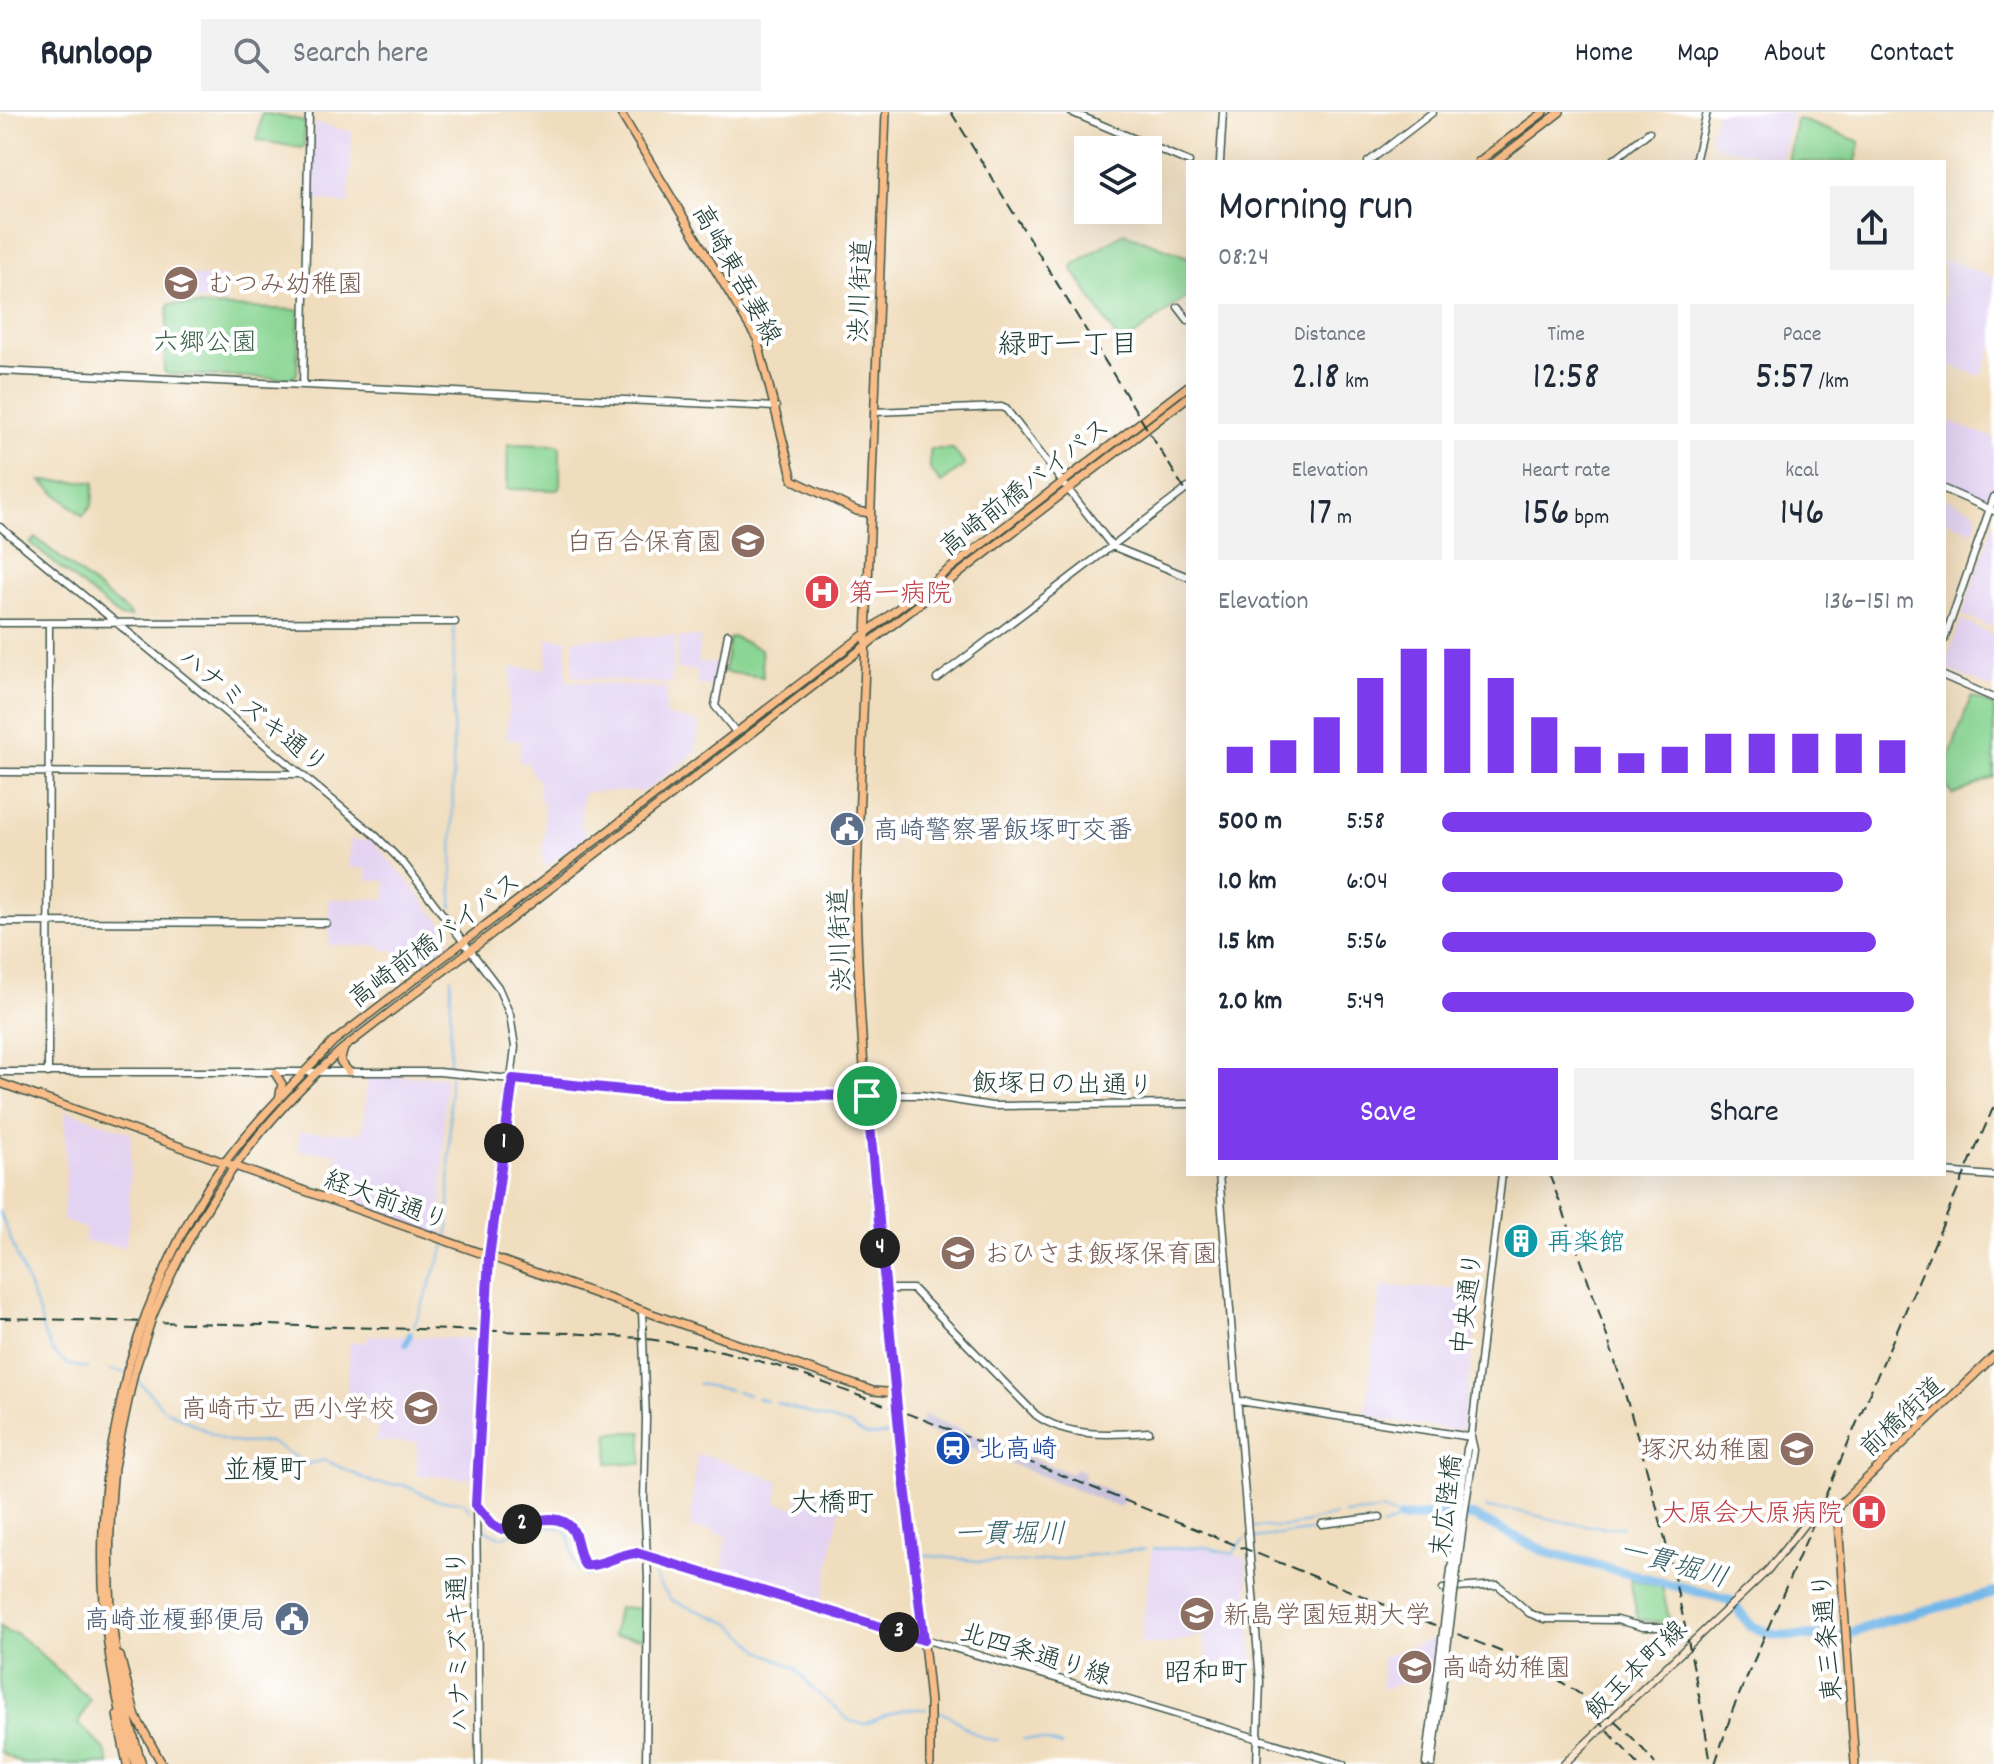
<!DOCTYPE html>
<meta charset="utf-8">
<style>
:root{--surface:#fff;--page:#f2f2f3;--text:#1f2937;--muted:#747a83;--line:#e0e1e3;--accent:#7c3aed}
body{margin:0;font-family:Dekko,"Klee One",sans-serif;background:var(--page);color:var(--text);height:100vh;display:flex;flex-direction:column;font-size:30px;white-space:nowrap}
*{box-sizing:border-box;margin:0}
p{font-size:26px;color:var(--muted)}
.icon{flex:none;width:44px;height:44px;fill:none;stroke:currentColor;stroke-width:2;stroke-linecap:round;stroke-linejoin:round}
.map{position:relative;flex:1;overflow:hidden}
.panel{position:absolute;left:1186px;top:48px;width:760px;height:1016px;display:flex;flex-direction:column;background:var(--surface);border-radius:0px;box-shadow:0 8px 32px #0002}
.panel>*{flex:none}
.buttons{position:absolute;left:1074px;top:24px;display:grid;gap:16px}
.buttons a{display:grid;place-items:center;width:88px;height:88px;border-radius:0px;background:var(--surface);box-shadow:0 8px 32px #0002;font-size:40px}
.pin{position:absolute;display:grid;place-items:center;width:68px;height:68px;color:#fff;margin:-34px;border:4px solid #fff;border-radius:50%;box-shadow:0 2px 8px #0007}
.km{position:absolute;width:40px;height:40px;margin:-20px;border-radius:50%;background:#222;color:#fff;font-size:22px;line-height:40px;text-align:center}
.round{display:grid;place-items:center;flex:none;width:84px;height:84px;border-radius:0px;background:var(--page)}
.headline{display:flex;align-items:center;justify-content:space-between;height:136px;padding:0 32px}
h1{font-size:44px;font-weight:600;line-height:60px}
.stats{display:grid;grid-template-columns:repeat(3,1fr);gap:12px;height:136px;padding:8px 32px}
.stats div{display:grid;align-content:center;border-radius:0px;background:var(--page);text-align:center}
.stats b{font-size:40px;font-weight:600}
.stats small{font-size:22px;font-weight:400}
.stats p{font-size:22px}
.chart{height:224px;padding:16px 32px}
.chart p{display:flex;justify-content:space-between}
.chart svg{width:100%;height:144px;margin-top:8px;stroke:var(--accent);stroke-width:6}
.primary-button{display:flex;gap:16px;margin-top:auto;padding:16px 32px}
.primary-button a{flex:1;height:92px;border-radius:0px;background:var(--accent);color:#fff;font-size:32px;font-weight:600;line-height:92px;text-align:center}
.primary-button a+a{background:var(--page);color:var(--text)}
ul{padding:0 32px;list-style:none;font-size:26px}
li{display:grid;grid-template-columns:128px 96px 1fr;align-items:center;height:60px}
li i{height:20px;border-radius:10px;background:var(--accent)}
header{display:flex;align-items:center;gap:48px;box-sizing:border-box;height:112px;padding:0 40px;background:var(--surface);border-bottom:2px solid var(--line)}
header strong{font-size:38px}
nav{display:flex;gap:44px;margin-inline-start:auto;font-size:28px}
.search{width:560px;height:72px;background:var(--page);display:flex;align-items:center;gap:20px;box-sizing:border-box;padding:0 28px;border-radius:0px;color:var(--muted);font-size:30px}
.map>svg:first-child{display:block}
</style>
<header>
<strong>Runloop</strong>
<div class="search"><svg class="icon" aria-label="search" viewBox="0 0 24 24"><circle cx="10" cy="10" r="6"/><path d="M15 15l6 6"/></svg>Search here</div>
<nav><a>Home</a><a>Map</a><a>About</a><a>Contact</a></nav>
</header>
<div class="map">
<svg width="1994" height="1652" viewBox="0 0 1994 1652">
<rect width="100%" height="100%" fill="#fff"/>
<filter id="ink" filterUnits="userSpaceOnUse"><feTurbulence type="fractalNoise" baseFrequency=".0125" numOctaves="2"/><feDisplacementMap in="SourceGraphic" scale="16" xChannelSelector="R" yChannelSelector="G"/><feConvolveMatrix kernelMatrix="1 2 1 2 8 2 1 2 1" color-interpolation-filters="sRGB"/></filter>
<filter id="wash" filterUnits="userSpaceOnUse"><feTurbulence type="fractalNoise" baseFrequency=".006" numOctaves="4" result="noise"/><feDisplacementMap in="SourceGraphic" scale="32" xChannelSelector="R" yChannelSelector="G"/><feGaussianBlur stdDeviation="1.8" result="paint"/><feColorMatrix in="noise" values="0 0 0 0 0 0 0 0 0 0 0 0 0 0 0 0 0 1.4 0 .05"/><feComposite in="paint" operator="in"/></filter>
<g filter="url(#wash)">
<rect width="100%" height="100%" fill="#f0ddbd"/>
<path fill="#e3d3f2" d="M 1716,0 L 1792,0 L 1781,48 L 1714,34 L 1710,24 Z
M 316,11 L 352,20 L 349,89 L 346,92 L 313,87 L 312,84 L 314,13 Z
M 1944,147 L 1994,166 L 1994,231 L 1981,264 L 1944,251 Z
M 170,163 L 227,165 L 227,190 L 171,187 L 169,184 Z
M 1944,308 L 1994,326 L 1994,369 L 1989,382 L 1985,384 L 1944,367 Z
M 1944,385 L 1975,399 L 1978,407 L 1973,420 L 1944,407 Z
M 1993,412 L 1994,412 L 1994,516 L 1962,503 Z
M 1961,508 L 1994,523 L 1994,577 L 1949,558 L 1946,551 Z
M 672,524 L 675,527 L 671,572 L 575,565 L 572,562 L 574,527 Z
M 681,525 L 700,525 L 698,550 L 720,551 L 715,575 L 697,573 L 697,559 L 677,557 L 678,527 Z
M 547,526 L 567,527 L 566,569 L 667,576 L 665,603 L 699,611 L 696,640 L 645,679 L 583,680 L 580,713 L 587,724 L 545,756 L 542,739 L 545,720 L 544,695 L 538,679 L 539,667 L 534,666 L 529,652 L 519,649 L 520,629 L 506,626 L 512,555 L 547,557 Z
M 350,728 L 371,728 L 408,769 L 450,821 L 447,833 L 421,853 L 420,846 L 396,845 L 394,838 L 382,838 L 381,834 L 329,833 L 329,787 L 386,787 L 386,769 L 367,768 L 367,756 L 349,756 Z
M 368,964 L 445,965 L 442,1124 L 333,1085 L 337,1041 L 299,1039 L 299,1020 L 362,1021 Z
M 65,998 L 131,1021 L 129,1109 L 125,1135 L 84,1129 L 86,1117 L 63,1108 L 66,1062 Z
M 1381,1174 L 1480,1178 L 1463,1315 L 1459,1319 L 1365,1305 Z
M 368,1223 L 480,1227 L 473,1367 L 417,1363 L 417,1330 L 374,1330 L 379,1316 L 365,1309 L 366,1283 L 347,1281 L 350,1230 L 367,1230 Z
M 697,1343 L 709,1344 L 779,1369 L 776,1391 L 796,1395 L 800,1376 L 842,1386 L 822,1491 L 722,1463 L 726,1423 L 715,1422 L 715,1418 L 690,1416 Z
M 1201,1436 L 1246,1446 L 1253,1551 L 1208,1552 L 1203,1523 L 1168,1532 L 1140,1532 L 1152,1438 Z
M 1436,1526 L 1451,1529 L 1445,1576 L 1431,1574 L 1432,1565 L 1420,1565 L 1382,1577 L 1382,1545 Z"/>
<path fill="#c6c0da" d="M 924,1303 L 1072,1362 L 1075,1356 L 1085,1360 L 1083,1367 L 1127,1386 L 1119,1395 L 958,1331 L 954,1339 L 942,1334 L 945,1326 L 918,1316 Z"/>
<path fill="#8bd694" stroke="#558a64" stroke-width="2" d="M 262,1 L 301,8 L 304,11 L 304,34 L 301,36 L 257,28 Z
M 1799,7 L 1858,29 L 1860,32 L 1856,50 L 1788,50 L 1796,8 Z
M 1123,121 L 1188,145 L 1188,184 L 1123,232 L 1120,231 L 1072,156 L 1073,153 Z
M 170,192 L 296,198 L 299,200 L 297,262 L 291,267 L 167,262 L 164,259 L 168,195 Z
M 508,332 L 558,333 L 560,336 L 560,375 L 557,378 L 507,377 Z
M 930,337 L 953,337 L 965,353 L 941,371 L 930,357 Z
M 41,369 L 94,370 L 92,393 L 83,404 Z
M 36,426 L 131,503 L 131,505 L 120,505 L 30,431 Z
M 733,525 L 761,537 L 763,565 L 724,560 L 729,527 Z
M 1971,585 L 1994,594 L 1994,665 L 1954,683 L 1944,673 L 1944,660 Z
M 609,1320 L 642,1320 L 642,1352 L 608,1351 Z
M 1630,1467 L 1662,1475 L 1669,1506 L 1666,1510 L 1638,1508 Z
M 618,1495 L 644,1497 L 644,1526 L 613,1524 Z
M 0,1513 L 8,1521 L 15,1521 C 42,1540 64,1566 90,1587 L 78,1612 L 104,1636 L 109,1652 L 22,1652 L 0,1640 Z"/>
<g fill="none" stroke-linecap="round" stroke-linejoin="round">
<path stroke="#73b7e9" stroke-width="2" d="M 452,795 L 454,516
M 450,957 L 451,866
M 0,1100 L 40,1204 L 44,1222 L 53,1240 L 69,1253 L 87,1256
M 447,1125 L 449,1114 L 450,964
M 414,1214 L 446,1131
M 111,1258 L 126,1261
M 135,1265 L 164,1297 L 224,1328 L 241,1331 L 270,1330 L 307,1352 L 325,1348 L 374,1371 L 404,1373 L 436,1388 L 464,1390 L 471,1399
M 698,1272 L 730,1278
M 737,1279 L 748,1283
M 757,1286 L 767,1289
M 776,1291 L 852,1314 C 866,1329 876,1323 896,1321
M 1486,1396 C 1497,1398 1507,1397 1517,1399 C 1554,1408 1583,1416 1622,1415
M 1381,1398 L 1401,1406
M 1344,1402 L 1377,1399
M 481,1411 L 486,1418 L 500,1425 C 517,1420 565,1401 570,1429 C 573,1445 573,1453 585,1464 L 629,1449 L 642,1453
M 1252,1415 L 1287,1415 L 1335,1403
M 1382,1415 L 1400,1407
M 1253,1426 L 1367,1412 L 1377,1415
M 1153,1437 L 1206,1435 L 1233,1442 L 1241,1430 L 1246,1427
M 922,1443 L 987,1450 L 1030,1450 L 1145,1437
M 653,1463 L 671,1488 L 732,1512 L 761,1539 L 795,1556 L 814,1578 L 850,1609 L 865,1612 L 904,1597 L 926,1597
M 932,1598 C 959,1602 969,1628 998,1628
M 1023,1627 L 1042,1628 L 1061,1634"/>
<path stroke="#73b7e9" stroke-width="6" d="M 406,1232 L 410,1222"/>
<path stroke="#73b7e9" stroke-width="10" d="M 1401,1406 L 1451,1402 L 1473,1404 L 1546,1440 L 1730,1488 L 1751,1514 L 1774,1523 L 1840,1525 L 1885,1509 L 1994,1481"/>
</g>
</g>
<g filter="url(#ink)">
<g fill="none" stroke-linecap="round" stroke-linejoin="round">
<defs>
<path id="tertiary" d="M 1071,0 L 1189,50
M 1220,50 L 1223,0
M 1368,50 L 1433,0
M 1611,50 L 1649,20
M 1695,50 L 1707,0
M 1178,195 L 1188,208
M 0,259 L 776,295
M 303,273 L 309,0
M 874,300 L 1001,295 L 1006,297 L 1112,434 L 1188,465
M 1944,377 L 1994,399
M 0,415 L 375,723 L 405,753 L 498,875 L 510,903 L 515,935 L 489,1145 L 476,1389 L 479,1652
M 0,511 L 455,510
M 728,522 L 715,594 L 736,620
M 1944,528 L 1994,385
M 1944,564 L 1994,586
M 937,567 L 1188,376
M 0,660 L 300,662
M 0,810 L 326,811
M 0,960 L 439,960 L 664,982 L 922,983 L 992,994 L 1188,992
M 48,961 L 49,511
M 1944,1060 L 1994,1064
M 1219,1062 L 1260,1569 L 1257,1652
M 884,1177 L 913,1177 L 1036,1303 C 1068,1326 1111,1323 1149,1320
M 642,1198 L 646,1307 L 644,1387 L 648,1465 L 646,1652
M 1239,1289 L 1471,1325
M 476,1393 L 492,1412 L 500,1417 C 527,1412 549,1399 573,1418 L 580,1445 L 585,1453 C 607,1455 617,1437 646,1444 L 1343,1652
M 1459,1396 L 1467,1337 L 1471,1325 L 1502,1062
M 1465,1397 L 1474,1338 L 1471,1325
M 1322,1412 L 1380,1405
M 1443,1477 L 1498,1473 L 1529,1501 L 1544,1507 L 1617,1508 L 1643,1515 L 1675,1515
M 1426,1652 L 1430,1621
M 1432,1652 L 1436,1621"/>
<path id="secondary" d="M 1564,1652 L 1768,1458 L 1807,1409 L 1837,1395"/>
<path id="primary" d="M 620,0 L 757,227 L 793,368 L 857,399 L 870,401
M 886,0 L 856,788 C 862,1057 904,1323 930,1590 L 930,1652
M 0,971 L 746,1235 L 873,1279 L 898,1281
M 1855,1652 L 1837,1395 L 1994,1244"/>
<path id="trunk" d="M 1478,50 L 1544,0
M 1495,50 L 1560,0
M 344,937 L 340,949 L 349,960
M 275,961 L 282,972 L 279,987
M 146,1202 C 167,1150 192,1095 225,1050 C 257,1007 296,969 333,930 L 1188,274
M 153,1203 C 199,1094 253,1017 341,938 L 1188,285
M 108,1353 C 96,1454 103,1555 135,1652
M 114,1355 C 104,1462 109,1549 142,1652
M 120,1544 L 136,1605 L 162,1652
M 117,1603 L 127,1652"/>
</defs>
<use href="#tertiary" stroke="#3e5549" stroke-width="9"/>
<use href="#secondary" stroke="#3e5549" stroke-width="9"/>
<use href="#primary" stroke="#3e5549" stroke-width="10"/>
<use href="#trunk" stroke="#3e5549" stroke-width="10"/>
<use href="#tertiary" stroke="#fff" stroke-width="6"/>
<use href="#secondary" stroke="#fce5cf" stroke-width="6"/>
<use href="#primary" stroke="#f8bd88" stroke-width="7"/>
<use href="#trunk" stroke="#f8bd88" stroke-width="7"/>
<path stroke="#1f3d34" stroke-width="2" stroke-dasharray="12 6" stroke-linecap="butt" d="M 951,0 L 1188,383
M 1549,1062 C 1623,1252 1678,1450 1711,1652
M 0,1206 L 570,1221 L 642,1226 L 722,1239 L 784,1256 L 922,1307 L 1522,1548 C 1573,1574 1620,1606 1655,1652
M 1595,1605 L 1638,1652
M 1715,1652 L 1733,1597 L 1994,994"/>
<defs>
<path id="tertiary-bridge" d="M 1430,1621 L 1459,1396
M 1436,1621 L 1465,1397"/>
<path id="trunk-bridge" d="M 108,1353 L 127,1259 L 146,1202
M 114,1355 L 134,1261 L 153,1203"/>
</defs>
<use href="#tertiary-bridge" stroke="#3e5549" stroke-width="9" stroke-linecap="butt"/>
<use href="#trunk-bridge" stroke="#3e5549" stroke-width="10" stroke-linecap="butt"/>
<use href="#tertiary-bridge" stroke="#fff" stroke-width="6"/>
<use href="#trunk-bridge" stroke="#f8bd88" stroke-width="7"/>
</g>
</g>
<g fill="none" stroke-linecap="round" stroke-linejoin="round" filter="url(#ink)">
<defs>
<path id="route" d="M 513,967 L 664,982 L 867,984 L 903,1358 L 924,1528 L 636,1441 C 617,1442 602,1455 585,1453 C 578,1443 579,1433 575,1423 C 564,1393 521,1414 500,1417 L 492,1412 L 476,1393 L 489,1145 Z"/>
</defs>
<use href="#route" stroke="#fff" stroke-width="16"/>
<use href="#route" stroke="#7c3aed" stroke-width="10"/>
</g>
<defs>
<symbol id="school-disc" viewBox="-11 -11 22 22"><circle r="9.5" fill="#8d6e63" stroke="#fff"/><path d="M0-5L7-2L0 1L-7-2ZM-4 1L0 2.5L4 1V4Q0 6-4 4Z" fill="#fff"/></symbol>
<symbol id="hospital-disc" viewBox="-11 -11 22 22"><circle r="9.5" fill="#e0444e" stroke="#fff"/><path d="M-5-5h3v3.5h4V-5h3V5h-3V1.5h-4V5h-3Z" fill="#fff"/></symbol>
<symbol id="civic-disc" viewBox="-11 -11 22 22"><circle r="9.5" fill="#5c6f8a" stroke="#fff"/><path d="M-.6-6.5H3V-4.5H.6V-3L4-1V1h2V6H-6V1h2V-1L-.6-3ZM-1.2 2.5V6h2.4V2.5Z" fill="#fff"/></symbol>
<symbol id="building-disc" viewBox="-11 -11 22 22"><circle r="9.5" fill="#0f9aa8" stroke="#fff"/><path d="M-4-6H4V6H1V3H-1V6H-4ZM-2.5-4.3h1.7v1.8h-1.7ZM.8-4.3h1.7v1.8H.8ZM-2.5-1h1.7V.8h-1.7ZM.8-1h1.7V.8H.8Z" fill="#fff"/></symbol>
<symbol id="station-disc" viewBox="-11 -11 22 22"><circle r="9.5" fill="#1a4fb4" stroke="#fff"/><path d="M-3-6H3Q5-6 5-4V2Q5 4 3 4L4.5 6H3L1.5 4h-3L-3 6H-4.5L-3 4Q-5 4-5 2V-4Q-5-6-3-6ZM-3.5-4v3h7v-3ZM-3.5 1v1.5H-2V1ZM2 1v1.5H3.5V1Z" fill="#fff"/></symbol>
<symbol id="university-disc" viewBox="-11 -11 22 22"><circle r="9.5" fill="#8d6e63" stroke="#fff"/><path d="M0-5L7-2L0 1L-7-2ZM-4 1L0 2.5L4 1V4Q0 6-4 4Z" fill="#fff"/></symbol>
</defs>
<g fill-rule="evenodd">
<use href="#school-disc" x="161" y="151" width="40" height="40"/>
<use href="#school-disc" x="728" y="409" width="40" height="40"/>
<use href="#hospital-disc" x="802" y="460" width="40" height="40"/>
<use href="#civic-disc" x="827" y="697" width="40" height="40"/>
<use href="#building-disc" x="1501" y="1109" width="40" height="40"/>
<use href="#school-disc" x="938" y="1121" width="40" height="40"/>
<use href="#school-disc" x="401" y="1276" width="40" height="40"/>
<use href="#station-disc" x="933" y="1316" width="40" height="40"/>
<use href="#school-disc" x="1777" y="1317" width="40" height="40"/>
<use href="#hospital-disc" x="1849" y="1380" width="40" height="40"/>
<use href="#university-disc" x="1177" y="1482" width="40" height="40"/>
<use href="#civic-disc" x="272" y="1487" width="40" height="40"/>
<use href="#school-disc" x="1395" y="1535" width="40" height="40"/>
</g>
<g text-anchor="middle" stroke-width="8" stroke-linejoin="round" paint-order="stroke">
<g font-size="26" fill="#1f3d34" stroke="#fff">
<text transform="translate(738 162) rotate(61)" y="9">高崎東吾妻線</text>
<text transform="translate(859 179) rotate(-88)" y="9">渋川街道</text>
<text transform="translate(1024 374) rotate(-38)" y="9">高崎前橋バイパス</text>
<text transform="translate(254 598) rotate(39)" y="9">ハナミズキ通り</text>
<text transform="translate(434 827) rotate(-37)" y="9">高崎前橋バイパス</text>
<text transform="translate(839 828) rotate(-92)" y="9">渋川街道</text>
<text transform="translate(1063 971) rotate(1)" y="9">飯塚日の出通り</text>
<text transform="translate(387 1087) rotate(20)" y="9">経大前通り</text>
<text transform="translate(1466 1191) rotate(-83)" y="9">中央通り</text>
<text transform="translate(1901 1304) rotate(-43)" y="9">前橋街道</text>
<text transform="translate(1445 1394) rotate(-83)" y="9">末広陸橋</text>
<text transform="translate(1826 1525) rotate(-95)" y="9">東三条通り</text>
<text transform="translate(457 1529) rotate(-91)" y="9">ハナミズキ通り</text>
<text transform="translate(1036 1541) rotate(17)" y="9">北四条通り線</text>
<text transform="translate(1635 1557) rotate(-44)" y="9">飯玉本町線</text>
</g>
<g font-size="26" fill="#785e54" stroke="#fff" text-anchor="start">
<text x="207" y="180">むつみ幼稚園</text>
<text x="722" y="438" text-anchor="end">白百合保育園</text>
<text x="984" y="1150">おひさま飯塚保育園</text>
<text x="395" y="1305" text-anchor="end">高崎市立 西小学校</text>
<text x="1771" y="1346" text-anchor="end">塚沢幼稚園</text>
<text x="1223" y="1511">新島学園短期大学</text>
<text x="1441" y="1564">高崎幼稚園</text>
</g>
<g font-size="26" fill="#3a634c" stroke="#fff">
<text x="205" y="238">六郷公園</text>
</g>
<g font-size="26" fill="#be3a42" stroke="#fff" text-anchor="start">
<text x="848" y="489">第一病院</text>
<text x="1843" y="1409" text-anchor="end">大原会大原病院</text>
</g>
<g font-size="26" fill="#4e5e75" stroke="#fff" text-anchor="start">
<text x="873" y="726">高崎警察署飯塚町交番</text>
<text x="266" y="1516" text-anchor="end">高崎並榎郵便局</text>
</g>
<g font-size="26" fill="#0d838f" stroke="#fff" text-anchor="start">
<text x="1547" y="1138">再楽館</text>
</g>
<g font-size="26" fill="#164399" stroke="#fff" text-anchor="start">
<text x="979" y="1345">北高崎</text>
</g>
<g font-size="28" fill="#1f3d34" stroke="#fff">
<text x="1068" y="241">緑町一丁目</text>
<text x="265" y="1366">並榎町</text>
<text x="832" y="1399">大橋町</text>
<text x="1206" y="1569">昭和町</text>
</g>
<g font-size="28" font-style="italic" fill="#38626a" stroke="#fff">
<text x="1010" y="1430">一貫堀川</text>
<text transform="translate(1674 1450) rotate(16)" y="10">一貫堀川</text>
</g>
</g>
</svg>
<div class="buttons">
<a><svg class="icon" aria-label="layers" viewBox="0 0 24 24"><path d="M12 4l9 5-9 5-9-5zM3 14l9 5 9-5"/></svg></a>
</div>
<div class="pin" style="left:867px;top:984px;background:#1e9e55"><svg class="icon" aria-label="arrive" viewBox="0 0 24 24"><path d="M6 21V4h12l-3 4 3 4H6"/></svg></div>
<b class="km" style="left:504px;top:1031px">1</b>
<b class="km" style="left:522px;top:1412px">2</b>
<b class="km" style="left:899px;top:1520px">3</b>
<b class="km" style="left:880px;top:1136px">4</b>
<section class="panel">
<div class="headline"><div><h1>Morning run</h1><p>08:24</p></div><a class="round"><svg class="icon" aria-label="share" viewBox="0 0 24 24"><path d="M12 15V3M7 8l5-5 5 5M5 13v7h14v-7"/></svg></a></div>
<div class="stats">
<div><p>Distance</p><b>2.18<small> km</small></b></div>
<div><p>Time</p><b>12:58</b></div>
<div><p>Pace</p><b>5:57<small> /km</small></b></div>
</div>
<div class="stats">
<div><p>Elevation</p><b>17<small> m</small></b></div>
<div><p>Heart rate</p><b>156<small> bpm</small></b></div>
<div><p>kcal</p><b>146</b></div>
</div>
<div class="chart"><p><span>Elevation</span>136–151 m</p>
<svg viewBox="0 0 160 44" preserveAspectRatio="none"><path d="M5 44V36M15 44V34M25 44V27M35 44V15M45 44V6M55 44V6M65 44V15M75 44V27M85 44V36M95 44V38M105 44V36M115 44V32M125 44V32M135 44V32M145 44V32M155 44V34"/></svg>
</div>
<ul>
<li><b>500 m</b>5:58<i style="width:91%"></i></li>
<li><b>1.0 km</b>6:04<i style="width:85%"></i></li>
<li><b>1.5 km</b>5:56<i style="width:92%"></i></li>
<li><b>2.0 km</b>5:49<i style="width:100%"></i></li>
</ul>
<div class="primary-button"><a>Save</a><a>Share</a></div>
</section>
</div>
